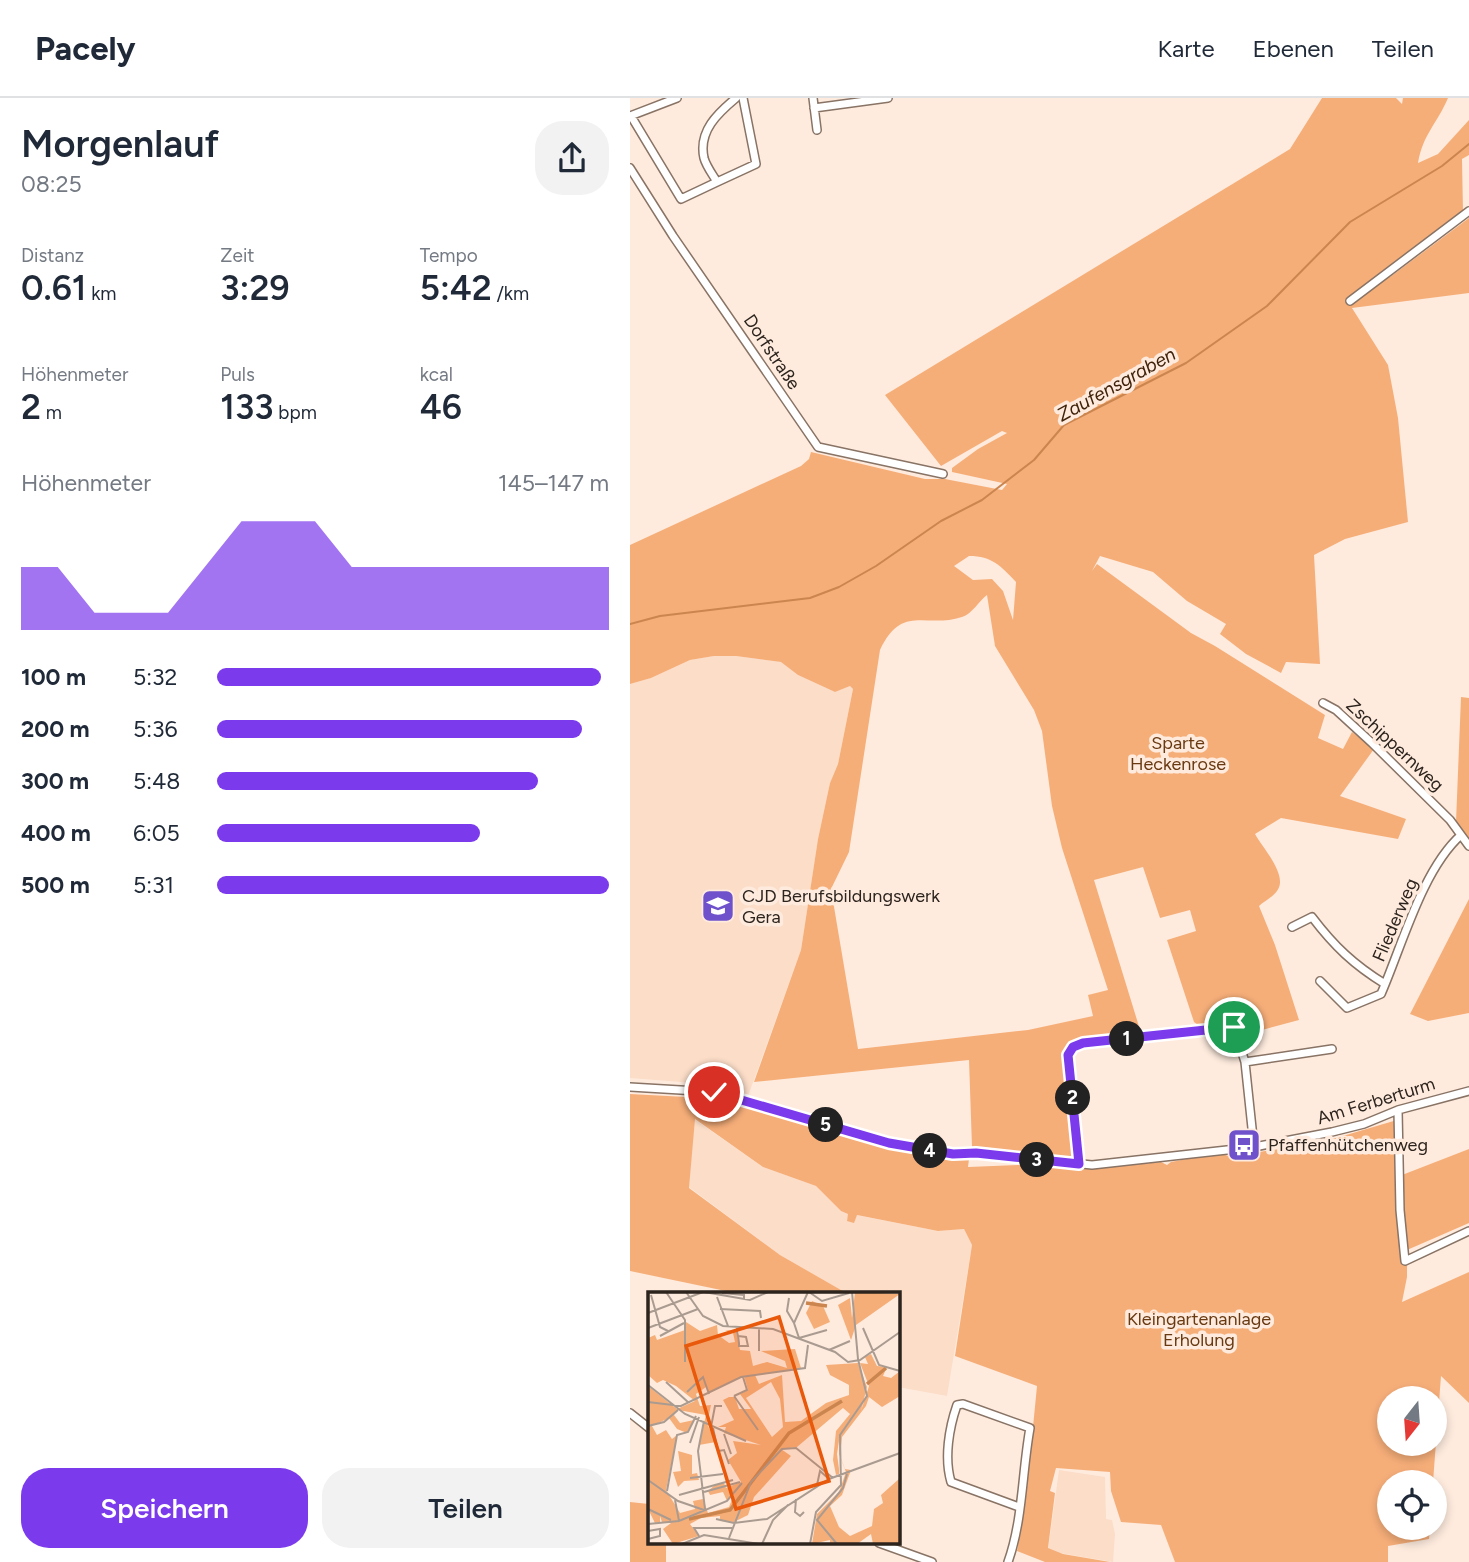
<!DOCTYPE html>
<html lang="de">
<meta charset="utf-8">
<style>
:root{--surface:#fff;--page:#f2f2f3;--text:#1f2937;--muted:#747a83;--line:#e0e1e3;--accent:#7c3aed}
body{margin:0;font-family:Figtree,sans-serif;background:var(--page);color:var(--text);height:100vh;display:flex;flex-direction:column;font-size:26px;white-space:nowrap}
*{box-sizing:border-box;margin:0}
p{font-size:23px;color:var(--muted)}
.icon{flex:none;width:38px;height:38px;fill:none;stroke:currentColor;stroke-width:2;stroke-linecap:round;stroke-linejoin:round}
.map{position:relative;flex:1;overflow:hidden}
.panel{display:flex;flex-direction:column;background:var(--surface);width:630px}
.panel>*{flex:none}
.needle{width:46px;rotate:197deg}
.tools{position:absolute;left:747px;top:1288px;display:grid;gap:14px}
.tools a{display:grid;place-items:center;width:70px;height:70px;border-radius:50%;background:var(--surface);box-shadow:0 4px 10px #0003;font-size:35px}
.pin{position:absolute;display:grid;place-items:center;width:60px;height:60px;color:#fff;margin:-30px;border:4px solid #fff;border-radius:50%;box-shadow:0 2px 7px #0007}
.km{position:absolute;width:35px;height:35px;margin:-18px;border-radius:50%;background:#222;color:#fff;font-size:19px;line-height:35px;text-align:center}
.round{display:grid;place-items:center;flex:none;width:74px;height:74px;border-radius:28px;background:var(--page)}
.summary{display:flex;align-items:center;justify-content:space-between;height:119px;padding:0 21px}
h1{font-size:38px;font-weight:600;line-height:52px}
.figures{display:grid;grid-template-columns:repeat(3,1fr);gap:10px;height:119px;padding:7px 21px}
.figures div{display:grid;align-content:center}
.figures b{font-size:35px;font-weight:600}
.figures small{font-size:19px;font-weight:400}
.figures p{font-size:19px}
.chart{height:196px;padding:14px 21px}
.chart p{display:flex;justify-content:space-between}
.chart svg{width:100%;height:126px;margin-top:7px;fill:var(--accent);opacity:.7}
.button{display:flex;gap:14px;margin-top:auto;padding:14px 21px}
.button a{flex:1;height:80px;border-radius:28px;background:var(--accent);color:#fff;font-size:28px;font-weight:600;line-height:80px;text-align:center}
.button a+a{background:var(--page);color:var(--text)}
ul{padding:0 21px;list-style:none;font-size:23px}
li{display:grid;grid-template-columns:112px 84px 1fr;align-items:center;height:52px}
li i{height:18px;border-radius:9px;background:var(--accent)}
header{display:flex;align-items:center;gap:42px;box-sizing:border-box;height:98px;padding:0 35px;background:var(--surface);border-bottom:2px solid var(--line)}
header strong{font-size:33px}
nav{display:flex;gap:38px;margin-inline-start:auto;font-size:24px}
main{display:flex;flex:1;min-height:0}
.map>svg:first-child{display:block}
</style>
<header>
<strong>Pacely</strong>
<nav><a>Karte</a><a>Ebenen</a><a>Teilen</a></nav>
</header>
<main>
<section class="panel">
<div class="summary"><div><h1>Morgenlauf</h1><p>08:25</p></div><a class="round"><svg class="icon" aria-label="share" viewBox="0 0 24 24"><path d="M12 15V3M7 8l5-5 5 5M5 13v7h14v-7"/></svg></a></div>
<div class="figures">
<div><p>Distanz</p><b>0.61<small> km</small></b></div>
<div><p>Zeit</p><b>3:29</b></div>
<div><p>Tempo</p><b>5:42<small> /km</small></b></div>
</div>
<div class="figures">
<div><p>Höhenmeter</p><b>2<small> m</small></b></div>
<div><p>Puls</p><b>133<small> bpm</small></b></div>
<div><p>kcal</p><b>46</b></div>
</div>
<div class="chart"><p><span>Höhenmeter</span>145–147 m</p>
<svg viewBox="0 0 160 44" preserveAspectRatio="none"><path d="M0 44V22L10 22L20 38L30 38L40 38L50 22L60 6L70 6L80 6L90 22L100 22L110 22L120 22L130 22L140 22L150 22L160 22V44z"/></svg>
</div>
<ul>
<li><b>100 m</b>5:32<i style="width:98%"></i></li>
<li><b>200 m</b>5:36<i style="width:93%"></i></li>
<li><b>300 m</b>5:48<i style="width:82%"></i></li>
<li><b>400 m</b>6:05<i style="width:67%"></i></li>
<li><b>500 m</b>5:31<i style="width:100%"></i></li>
</ul>
<div class="button"><a>Speichern</a><a>Teilen</a></div>
</section>
<div class="map">
<svg width="839" height="1464" viewBox="0 0 839 1464">
<rect width="100%" height="100%" fill="#feebde"/>
<path fill="#fbddc8" d="M 84,558 L 106,558 L 152,564 L 168,577 L 205,594 L 220,588 L 223,591 L 208,666 L 200,685 L 188,741 L 171,852 L 118,998 L 90,987 L 0,980 L 0,586 L 21,580 L 60,562 Z
M 64,1021 L 133,1069 L 186,1088 L 211,1113 L 219,1116 L 217,1123 L 226,1117 L 308,1133 L 334,1131 L 342,1147 L 317,1298 L 268,1289 L 268,1196 L 218,1196 L 150,1157 L 59,1089 Z
M 429,1372 L 475,1379 L 476,1421 L 482,1422 L 485,1436 L 483,1464 L 418,1453 Z"/>
<path fill="#f6ae79" fill-rule="evenodd" d="M 692,0 L 766,0 L 772,6 L 773,0 L 818,0 C 807,26 793,36 788,65 L 808,56 L 839,22 L 839,57 L 832,61 L 833,114 L 755,174 L 760,179 L 839,120 L 839,195 L 722,210 L 758,267 L 768,320 L 778,424 L 715,441 L 684,457 L 690,566 L 656,564 L 651,575 L 616,556 L 590,536 L 596,526 L 557,503 L 523,474 L 470,458 L 462,473 L 467,466 L 561,535 L 585,548 L 695,617 L 688,640 L 713,651 L 722,634 L 744,651 L 710,698 L 776,721 L 768,741 L 651,720 L 625,736 C 632,749 659,778 647,793 C 643,799 634,803 629,808 L 645,847 L 669,922 L 610,938 L 608,926 L 571,929 L 564,924 L 537,842 L 566,833 L 560,812 L 530,820 L 513,769 L 464,782 L 511,935 L 446,942 L 438,946 L 435,954 L 445,1054 L 442,1059 L 435,1062 L 342,1049 L 339,962 L 124,984 L 171,852 L 188,741 L 200,685 L 208,666 L 223,591 L 220,588 L 205,594 L 168,577 L 151,564 L 106,558 L 84,558 L 60,562 L 21,580 L 0,586 L 0,447 L 171,368 L 179,361 L 181,354 L 295,381 L 315,381 L 372,392 L 377,386 L 322,374 L 322,370 L 348,351 L 377,335 L 372,333 L 311,368 L 255,297 L 660,51 ZM 339,458 C 362,458 371,468 386,484 L 383,522 L 373,493 L 362,481 L 343,482 L 324,468 ZM 357,497 L 365,548 L 404,612 L 412,633 L 422,708 L 432,750 L 478,892 L 458,897 L 463,918 L 398,932 L 228,951 L 201,791 L 219,754 L 250,552 C 272,505 296,531 332,519 C 342,516 349,503 357,497 Z
M 831,599 L 839,600 L 839,741 L 826,724 Z
M 839,801 L 839,915 L 798,923 L 780,916 Z
M 0,996 L 94,1001 L 265,1050 L 339,1061 L 338,1069 L 414,1066 L 461,1071 L 531,1064 L 537,1067 L 541,1064 L 588,1055 L 602,1059 L 706,1040 L 767,1022 L 772,1102 L 772,1077 L 839,1051 L 839,1125 L 777,1152 L 777,1179 L 772,1204 L 839,1174 L 839,1305 L 811,1278 L 803,1384 L 760,1384 L 760,1430 L 800,1430 L 799,1441 L 758,1448 L 758,1464 L 545,1464 L 531,1427 L 491,1424 L 481,1393 L 480,1374 L 426,1370 L 420,1393 L 425,1395 L 418,1450 L 433,1456 L 480,1464 L 415,1464 L 387,1453 L 397,1390 L 407,1288 L 325,1258 L 342,1147 L 334,1131 L 308,1133 L 227,1117 L 224,1125 L 217,1123 L 218,1116 L 211,1113 L 186,1088 L 133,1069 L 65,1021 L 59,1090 L 150,1157 L 218,1196 L 110,1196 L 0,1173 ZM 760,1300 L 805,1300 L 805,1346 L 760,1346 Z
M 0,1404 L 19,1406 L 19,1445 L 36,1445 L 36,1464 L 0,1464 Z"/>
<g fill="none" stroke-linecap="round" stroke-linejoin="round">
<path stroke="#cb854f" stroke-width="2" d="M 0,526 L 30,518 L 180,500 L 209,489 L 246,468 L 311,423 L 352,402 L 404,362 L 434,327 L 556,265 L 637,208 L 720,124 L 812,68 L 839,46"/>
<defs>
<path id="minor" d="M 183,0 L 187,32
M 184,10 L 258,0
M 0,18 L 47,0
M 1,18 L 51,101 L 87,84 C 83,77 76,68 74,60 C 68,33 88,15 106,0
M 0,70 L 43,138 L 188,349 L 313,376
M 87,84 L 126,66 L 113,0
M 720,203 L 839,113
M 693,605 L 706,612 L 742,645 L 820,722 L 839,748
M 662,829 L 682,819 C 704,848 724,867 755,886
M 690,883 L 717,910 L 751,896 C 772,848 792,772 831,737
M 615,964 L 702,951
M 0,989 L 84,994 L 259,1045 L 323,1056 L 346,1055 L 462,1067 L 624,1049 L 702,1034 L 734,1026 L 768,1012 L 839,993
M 768,1012 L 770,1112 L 775,1163 L 839,1133
M 449,1066 L 438,957 L 443,949 L 453,945 L 604,929 L 615,964 L 624,1049
M 0,1315 L 19,1330
M 249,1445 L 302,1464
M 378,1464 C 393,1422 392,1374 400,1330 L 333,1306 L 327,1307 C 319,1330 314,1360 321,1384 L 389,1409"/>
</defs>
<use href="#minor" stroke="#887365" stroke-width="10"/>
<use href="#minor" stroke="#fff" stroke-width="7"/>
</g>
<g fill="none" stroke-linecap="round" stroke-linejoin="round">
<defs>
<path id="route" d="M 84,994 L 259,1045 L 323,1056 L 346,1055 L 449,1066 L 438,957 L 443,949 L 453,945 L 604,929"/>
</defs>
<use href="#route" stroke="#fff" stroke-width="14"/>
<use href="#route" stroke="#7c3aed" stroke-width="9"/>
</g>
<defs>
<symbol id="school-square" viewBox="-11 -11 22 22"><rect x="-9" y="-9" width="18" height="18" rx="4" fill="#6f52cb" stroke="#feebde"/><path d="M0-5L7-2L0 1L-7-2ZM-4 1L0 2.5L4 1V4Q0 6-4 4Z" fill="#fff"/></symbol>
<symbol id="bus-square" viewBox="-11 -11 22 22"><rect x="-9" y="-9" width="18" height="18" rx="4" fill="#6f52cb" stroke="#feebde"/><path d="M-5-6H5V4H4V6H2V4H-2V6H-4V4H-5ZM-3.5-4V0h7V-4ZM-3.5 1.2v1.5H-2V1.2ZM2 1.2v1.5H3.5V1.2Z" fill="#fff"/></symbol>
</defs>
<g fill-rule="evenodd">
<use href="#school-square" x="69" y="789" width="38" height="38"/>
<use href="#bus-square" x="595" y="1028" width="38" height="38"/>
</g>
<g text-anchor="middle" stroke-width="7" stroke-linejoin="round" paint-order="stroke">
<g font-size="18" fill="#2d241e" stroke="#feebde">
<text transform="translate(142 254) rotate(56)" y="6">Dorfstraße</text>
<text transform="translate(765 647) rotate(43)" y="6">Zschippernweg</text>
<text transform="translate(765 822) rotate(-67)" y="6">Fliederweg</text>
<text transform="translate(746 1003) rotate(-17)" y="6">Am Ferberturm</text>
</g>
<g font-size="18" fill="#693a12" stroke="#feebde">
<text x="548" y="651">Sparte<tspan x="548" dy="21">Heckenrose</tspan></text>
<text x="569" y="1227">Kleingartenanlage<tspan x="569" dy="21">Erholung</tspan></text>
</g>
<g font-size="18" fill="#2d241e" stroke="#feebde" text-anchor="start">
<text x="112" y="804">CJD Berufsbildungswerk<tspan x="112" dy="21">Gera</tspan></text>
<text x="638" y="1053">Pfaffenhütchenweg</text>
</g>
<g font-size="19" font-style="italic" fill="#3f220a" stroke="#feebde">
<text transform="translate(486 286) rotate(-29)" y="7">Zaufensgraben</text>
</g>
</g>
<g transform="translate(18 1194)">
<rect width="252" height="252" fill="#feebde"/>
<path d="M 207,0 L 252,2 L 208,33 L 203,48 L 190,13 L 202,6 L 204,26 ZM 164,9 L 175,14 L 182,30 L 166,37 L 158,21 ZM 38,30 L 52,39 L 69,33 L 70,43 L 81,51 L 87,50 L 85,41 L 77,38 L 88,39 L 92,58 L 102,59 L 105,74 L 119,70 L 139,76 L 137,69 L 113,59 L 147,57 L 153,76 L 100,84 L 107,83 L 111,92 L 134,83 L 137,130 L 153,129 L 178,111 L 201,103 L 201,93 L 182,83 L 178,73 L 210,71 L 219,95 L 213,119 L 221,94 L 212,71 L 220,72 L 217,65 L 223,62 L 229,74 L 239,75 L 235,84 L 243,86 L 252,79 L 252,104 L 234,115 L 221,105 L 218,114 L 194,145 L 192,164 L 197,177 L 203,178 L 194,203 L 182,214 L 191,235 L 202,244 L 224,234 L 226,217 L 235,211 L 233,203 L 252,186 L 252,252 L 225,252 L 223,242 L 209,252 L 182,252 L 182,248 L 164,252 L 169,222 L 191,200 L 198,180 L 191,162 L 191,149 L 189,162 L 191,177 L 191,182 L 188,183 L 185,168 L 188,139 L 202,122 L 195,116 L 149,155 L 133,157 L 143,164 L 106,205 L 100,223 L 86,230 L 72,229 L 72,224 L 53,226 L 42,232 L 51,244 L 25,252 L 15,237 L 23,231 L 14,230 L 12,224 L 12,230 L 7,231 L 0,217 L 0,94 L 29,117 L 47,109 L 28,94 L 15,88 L 9,91 L 0,83 L 0,46 L 7,43 L 9,48 L 37,38 ZM 96,84 L 100,98 L 92,102 L 103,117 L 91,117 L 87,105 L 81,105 L 75,108 L 86,128 L 70,135 L 78,135 L 76,141 L 113,153 L 85,149 L 89,161 L 80,168 L 93,190 L 78,196 L 76,191 L 67,193 L 60,199 L 62,203 L 75,200 L 79,209 L 87,200 L 81,215 L 60,221 L 55,207 L 45,209 L 47,217 L 32,221 L 18,198 L 29,143 L 24,147 L 18,138 L 9,143 L 4,134 L 21,126 L 29,137 L 39,141 L 46,128 L 32,131 L 26,123 L 30,118 L 58,123 L 51,153 L 68,150 L 59,132 L 63,113 L 52,114 L 48,102 L 58,95 L 61,101 ZM 123,90 L 132,107 L 135,135 L 124,145 L 98,106 ZM 30,159 L 44,163 L 44,182 L 49,181 L 51,188 L 36,189 L 30,195 L 25,180 L 33,179 Z" fill="#f6ae79" fill-rule="evenodd"/>
<path fill="none" stroke="#cb854f" stroke-width="3.5" d="M 158,11 L 179,14M 219,92 L 238,76M 41,227 L 82,218 L 141,141 L 194,109"/>
<path fill="none" stroke="#aa9b91" stroke-width="2" d="M 18,0 L 37,28 L 37,70M 38,0 L 55,24 L 75,34 L 125,37 L 187,60 L 200,70 L 212,68 L 252,40M 56,0 L 102,8 L 120,0M 161,0 L 174,9 L 201,1M 74,1 L 96,3 L 96,7M 3,3 L 12,35 L 20,39M 69,5 L 80,34M 141,6 L 139,19 L 146,31M 72,17 L 112,19 L 113,26M 0,21 L 55,0M 89,35 L 89,40 L 90,44 L 91,51 L 91,54 L 100,54 L 98,45 L 90,44M 0,36 L 50,17M 215,36 L 231,73 L 252,79M 12,44 L 36,31M 151,46 L 146,31 L 160,0M 151,46 L 179,38M 181,58 L 202,49M 111,59 L 111,36M 18,90 L 41,111M 0,93 L 37,122 L 98,149M 39,100 L 55,85 L 61,102M 86,104 L 110,138M 86,104 L 99,98 L 95,85M 0,110 L 33,114 L 93,85 L 157,76 L 160,53M 56,129 L 50,159 L 57,217M 0,134 L 16,130 L 30,118M 63,135 L 67,114 L 74,114M 65,136 L 70,159 L 76,158 L 81,172M 76,142 L 83,162M 42,151 L 51,125M 42,186 L 75,182M 0,188 L 30,209 L 56,218M 169,193 L 172,179 L 181,187M 19,199 L 29,143 L 40,140 L 48,124M 56,200 L 92,190M 31,203 L 85,188M 148,207 L 147,220 L 152,224 L 156,220M 27,208 L 31,229M 0,217 L 23,228M 68,227 L 86,231 L 119,227 L 181,187 L 252,161M 0,232 L 31,229 L 79,209 L 94,191M 0,239 L 12,237 L 12,244 L 0,247M 51,244 L 46,236 L 84,236M 81,246 L 103,190 L 134,157 L 148,156 L 185,186M 34,252 L 56,243 L 111,252M 114,252 L 125,228 L 140,213M 162,252 L 168,220 L 193,193 L 192,143 L 219,104 L 210,67 L 204,0M 189,252 L 169,228 L 195,196 L 199,182"/>
<path fill="#e8590c" fill-opacity="0.15" stroke="#e8590c" stroke-width="3.5" d="M 131,25 L 181,189 L 88,217 L 38,54 Z"/>
<rect width="252" height="252" fill="none" stroke="#2d241e" stroke-width="3.5"/>
</g>
</svg>
<div class="tools">
<a><svg class="needle" viewBox="-14 -14 28 28"><path d="M0-13l5 13h-10z" fill="#e53935"/><path d="M0 13l5-13h-10z" fill="#747a83"/></svg></a>
<a><svg class="icon" aria-label="locate" viewBox="0 0 24 24"><circle cx="12" cy="12" r="6"/><path d="M12 2v4M12 18v4M2 12h4M18 12h4"/></svg></a>
</div>
<div class="pin" style="left:604px;top:929px;background:#1e9e55"><svg class="icon" aria-label="arrive" viewBox="0 0 24 24"><path d="M6 21V4h12l-3 4 3 4H6"/></svg></div>
<div class="pin" style="left:84px;top:994px;background:#d93025"><svg class="icon" aria-label="check" viewBox="0 0 24 24"><path d="M5 12l5 5 9-10"/></svg></div>
<b class="km" style="left:497px;top:941px">1</b>
<b class="km" style="left:443px;top:1000px">2</b>
<b class="km" style="left:407px;top:1062px">3</b>
<b class="km" style="left:300px;top:1053px">4</b>
<b class="km" style="left:196px;top:1027px">5</b>
</div>
</main>
